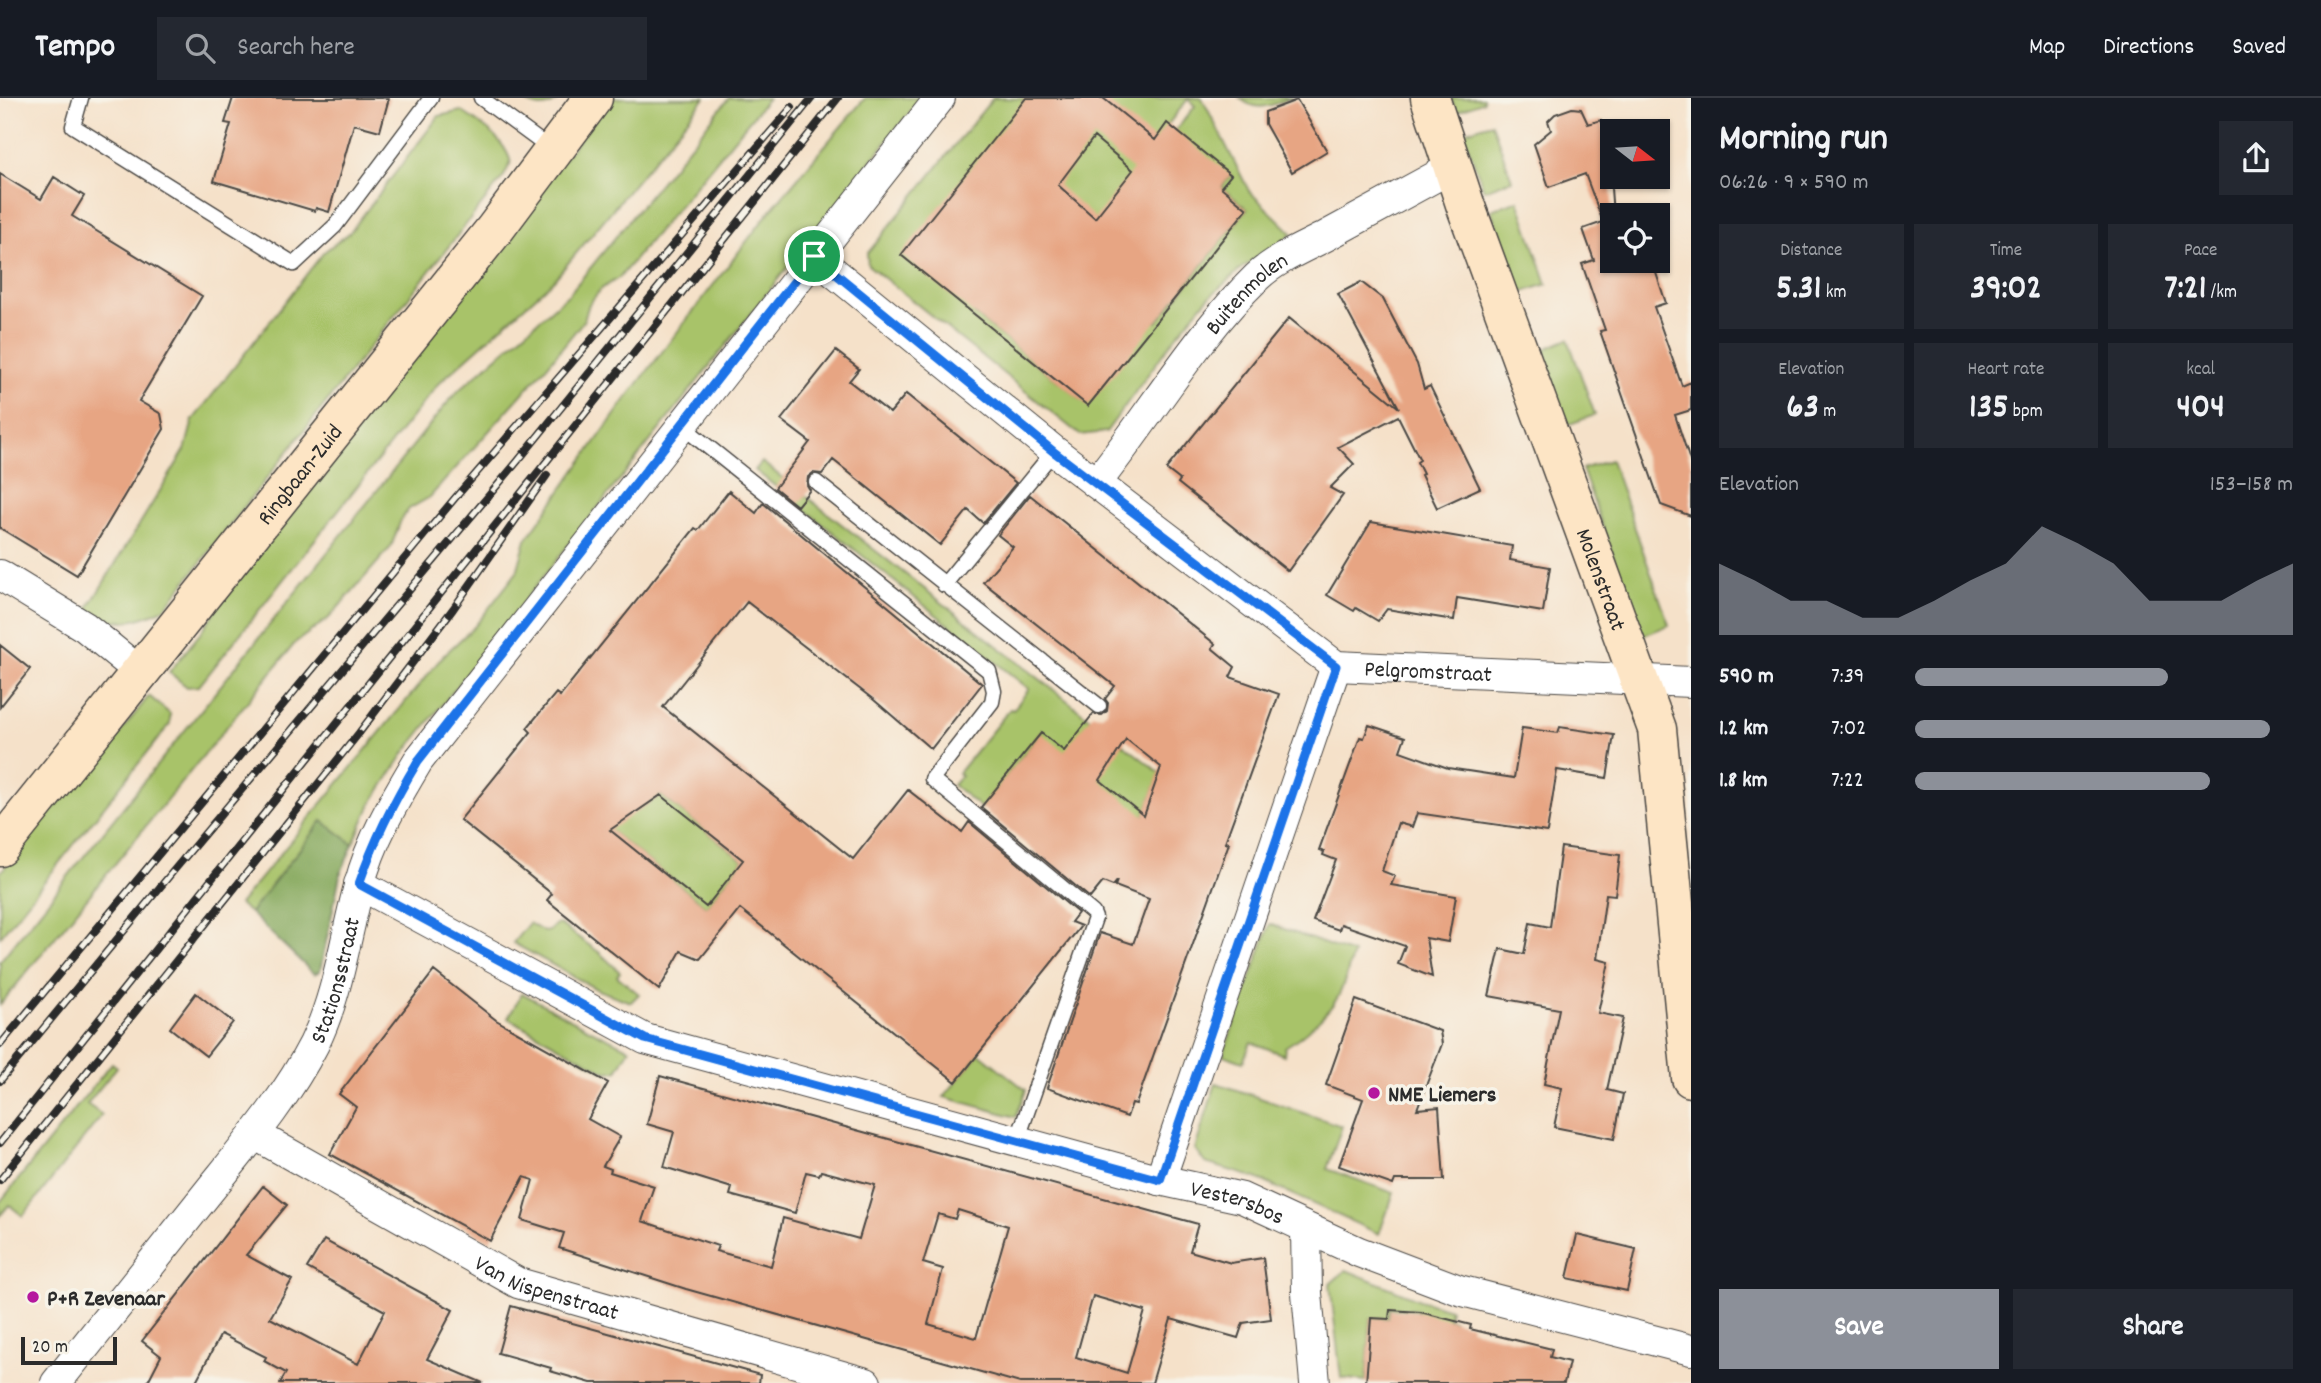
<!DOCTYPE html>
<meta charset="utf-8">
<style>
:root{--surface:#171b24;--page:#242831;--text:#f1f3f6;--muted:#9ea1a6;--line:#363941;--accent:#8c9099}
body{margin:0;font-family:Dekko,sans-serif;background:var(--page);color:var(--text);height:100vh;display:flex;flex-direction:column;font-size:26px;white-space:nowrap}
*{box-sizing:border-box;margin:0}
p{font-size:23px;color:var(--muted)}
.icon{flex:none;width:38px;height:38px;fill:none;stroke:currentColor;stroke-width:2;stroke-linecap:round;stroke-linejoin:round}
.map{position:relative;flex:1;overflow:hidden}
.drawer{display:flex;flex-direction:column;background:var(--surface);width:630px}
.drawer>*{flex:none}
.needle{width:46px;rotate:107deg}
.fabs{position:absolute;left:1600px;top:21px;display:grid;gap:14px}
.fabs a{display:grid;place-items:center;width:70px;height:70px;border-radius:0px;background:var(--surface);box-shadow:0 2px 5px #0004;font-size:35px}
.scale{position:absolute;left:21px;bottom:18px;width:96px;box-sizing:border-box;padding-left:7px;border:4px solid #2b2b2b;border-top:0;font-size:19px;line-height:24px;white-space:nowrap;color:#2b2b2b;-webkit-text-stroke:5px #f7f3e8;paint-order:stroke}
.pin{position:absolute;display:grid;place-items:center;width:60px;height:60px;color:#fff;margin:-30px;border:4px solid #fff;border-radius:50%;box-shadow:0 2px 7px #0007}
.round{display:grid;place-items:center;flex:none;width:74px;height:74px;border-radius:0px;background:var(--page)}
.summary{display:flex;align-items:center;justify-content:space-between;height:119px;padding:0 28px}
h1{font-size:38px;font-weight:800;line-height:52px}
.stats{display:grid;grid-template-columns:repeat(3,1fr);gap:10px;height:119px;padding:7px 28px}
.stats div{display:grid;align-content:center;border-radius:0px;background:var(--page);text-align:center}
.stats b{font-size:35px;font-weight:800}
.stats small{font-size:19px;font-weight:400}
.stats p{font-size:19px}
.chart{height:196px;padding:14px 28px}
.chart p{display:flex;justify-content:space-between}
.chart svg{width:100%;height:126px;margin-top:7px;fill:var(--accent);opacity:.7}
.cta{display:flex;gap:14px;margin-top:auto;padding:14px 28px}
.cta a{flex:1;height:80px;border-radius:0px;background:var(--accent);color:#fff;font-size:28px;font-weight:800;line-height:80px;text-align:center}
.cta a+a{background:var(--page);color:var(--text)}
ul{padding:0 28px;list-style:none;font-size:23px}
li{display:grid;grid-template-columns:112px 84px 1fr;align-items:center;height:52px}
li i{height:18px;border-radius:9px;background:var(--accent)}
header{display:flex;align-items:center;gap:42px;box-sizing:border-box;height:98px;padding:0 35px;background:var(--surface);border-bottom:2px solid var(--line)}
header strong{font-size:33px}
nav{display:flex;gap:38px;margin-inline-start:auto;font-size:24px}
.search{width:490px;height:63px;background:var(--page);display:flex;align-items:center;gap:18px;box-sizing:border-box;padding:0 24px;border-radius:0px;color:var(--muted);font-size:26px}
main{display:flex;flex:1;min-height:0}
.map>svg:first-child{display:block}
</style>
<header>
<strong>Tempo</strong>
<div class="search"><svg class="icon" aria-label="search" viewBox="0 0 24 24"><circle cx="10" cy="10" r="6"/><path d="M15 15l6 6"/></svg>Search here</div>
<nav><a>Map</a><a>Directions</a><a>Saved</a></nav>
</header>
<main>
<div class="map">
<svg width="1691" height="1285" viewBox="0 0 1691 1285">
<rect width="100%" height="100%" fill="#f7f3e8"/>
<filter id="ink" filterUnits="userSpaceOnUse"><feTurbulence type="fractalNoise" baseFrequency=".0143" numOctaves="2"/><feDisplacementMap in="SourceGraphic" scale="14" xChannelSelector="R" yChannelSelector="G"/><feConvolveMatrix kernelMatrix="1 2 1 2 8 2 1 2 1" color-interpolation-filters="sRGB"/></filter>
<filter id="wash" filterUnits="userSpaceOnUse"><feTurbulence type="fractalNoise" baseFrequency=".00686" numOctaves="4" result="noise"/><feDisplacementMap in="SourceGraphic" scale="28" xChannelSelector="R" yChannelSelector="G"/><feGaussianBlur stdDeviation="1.57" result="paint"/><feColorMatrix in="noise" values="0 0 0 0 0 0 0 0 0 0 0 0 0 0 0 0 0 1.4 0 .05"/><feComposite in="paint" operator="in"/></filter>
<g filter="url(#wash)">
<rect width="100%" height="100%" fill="#f5e1c9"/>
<path fill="#a8c369" stroke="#6a774a" stroke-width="2" fill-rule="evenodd" d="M 520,0 L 560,0 C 546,14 534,10 520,0 Z
M 611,0 L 705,0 L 554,182 L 439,285 L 199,588 L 187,589 L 169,574 L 199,537 L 224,500 Z
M 729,0 L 768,0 L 620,179 L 601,191 L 589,206 L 584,222 L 548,267 L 430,399 L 409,411 L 401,422 L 391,449 L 329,520 L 296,544 L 0,907 L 0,863 L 444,309 L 459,292 L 569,196 Z
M 865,0 L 921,0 L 405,654 L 370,708 L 353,746 L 322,723 L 250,815 L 239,806 L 443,558 L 475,528 L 517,474 L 526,442 L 626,301 L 770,113 Z
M 993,0 L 1106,3 L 1108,0 L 1202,0 L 1249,93 L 1292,135 L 1283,144 L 1243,169 L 1206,202 L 1176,238 L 1106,334 L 1080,337 L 868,167 L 867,156 ZM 1188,1 L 1195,8 L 1167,43 L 1159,38 ZM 1231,77 L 1221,89 L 1247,111 L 1157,224 L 1135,207 L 1073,148 ZM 1006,176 L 1088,307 L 974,216 Z
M 1240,0 L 1293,0 C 1273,6 1257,16 1240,0 Z
M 1451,0 L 1483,0 L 1484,3 L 1456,14 Z
M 461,13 C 482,27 503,39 511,64 L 504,78 L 164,511 C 133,525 118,529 87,512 L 185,352 L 193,322 L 324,154 L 350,134 L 439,18 Z
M 1492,25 L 1512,82 L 1484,92 L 1463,34 Z
M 1518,102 L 1547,186 L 1520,195 L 1491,112 Z
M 1568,241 L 1595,317 L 1567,327 L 1540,253 Z
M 1611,362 L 1669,527 L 1642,538 L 1582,371 Z
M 762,364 L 1160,675 L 1123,777 L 1041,635 L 981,710 L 953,687 L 961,678 L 958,675 L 1010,611 L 1013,612 L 1029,591 L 755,372 Z
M 149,598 L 170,616 L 170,626 L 0,839 L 0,775 L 42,722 L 97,664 Z
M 661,697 L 743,762 L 706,809 L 608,731 Z
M 529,825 L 544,834 L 549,833 L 556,826 L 561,827 L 600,855 L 620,874 L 617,878 L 639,896 L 631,904 L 598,892 L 513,845 Z
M 1270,826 L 1353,856 C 1348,870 1345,886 1338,899 C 1328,916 1302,939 1285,949 L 1284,957 L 1251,944 L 1243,964 L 1223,957 Z
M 522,895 L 583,928 L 630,951 L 617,973 L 606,974 L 508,920 Z
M 979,955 L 1026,992 L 1016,1019 L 944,999 Z
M 112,965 L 117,969 L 87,1006 L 102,1017 L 23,1118 L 9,1107 L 0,1118 L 0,1104 Z
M 1216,985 L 1342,1028 L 1327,1071 L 1394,1095 L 1379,1136 L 1256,1080 L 1205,1065 L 1195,1051 Z
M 1346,1172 L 1420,1202 L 1450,1211 L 1448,1221 L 1453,1222 L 1447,1246 L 1417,1230 L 1418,1212 L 1390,1210 L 1388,1220 L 1371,1220 L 1366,1283 L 1341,1280 L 1330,1186 Z"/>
<path fill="#86a95d" stroke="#586a44" stroke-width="2" d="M 322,723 L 353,746 L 340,777 L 320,873 L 314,876 L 250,815 Z"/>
<g id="blocks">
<path fill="#e7a583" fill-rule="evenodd" d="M 233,0 L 389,0 L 380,33 L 354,26 L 329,114 L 316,110 L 315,113 L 214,83 L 231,26 L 225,25 Z
M 1026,0 L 1103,0 L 1155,42 L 1167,25 L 1231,77 L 1221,89 L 1247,111 L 1088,308 L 901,157 ZM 1094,39 L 1133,72 L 1095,120 L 1058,87 Z
M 1297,2 L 1327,53 L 1292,74 L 1265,26 L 1265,14 Z
M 1572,10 L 1581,11 L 1588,26 L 1601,22 L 1607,37 L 1613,117 L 1612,163 L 1652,163 L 1666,205 L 1654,209 L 1682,288 L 1691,284 L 1691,312 L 1675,317 L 1691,366 L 1691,418 L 1661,407 L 1600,233 L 1605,232 L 1582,166 L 1594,162 L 1583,131 L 1603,124 L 1585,76 L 1549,89 L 1534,46 L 1551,32 L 1548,23 L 1555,16 Z
M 0,76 L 41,101 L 54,79 L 84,98 L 72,118 L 202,198 L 139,303 L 161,316 L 164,331 L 77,477 L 0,430 Z
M 1361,184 L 1383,201 L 1417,266 L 1424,291 L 1430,288 L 1480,390 L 1437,410 L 1421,377 L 1423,376 L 1417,364 L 1420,362 L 1398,318 L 1338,349 L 1354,366 L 1330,390 L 1343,397 L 1288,473 L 1178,385 L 1180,382 L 1166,371 L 1289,220 L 1399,310 L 1338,196 Z
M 836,253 L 859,271 L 849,283 L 890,315 L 906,296 L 1016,385 L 983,425 L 968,412 L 940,447 L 833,362 L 822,376 L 813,375 L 808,379 L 807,387 L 810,392 L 797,408 L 775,390 L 810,344 L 781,322 Z
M 729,393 L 756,415 L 763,405 L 982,586 L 931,651 L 874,602 L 747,504 L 663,609 L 853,761 L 908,692 L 962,734 L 969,724 L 1078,815 L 1071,824 L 1081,828 L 956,984 L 740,811 L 700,861 L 681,853 L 659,892 L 547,802 L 552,796 L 460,722 L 531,634 L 527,630 L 556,595 L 560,598 L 563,594 L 695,430 L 698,432 ZM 661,697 L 743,762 L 706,809 L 610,732 Z
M 1030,397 L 1215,546 L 1212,550 L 1235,569 L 1230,579 L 1279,596 L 1225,744 L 1229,745 L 1136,1006 L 1132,1005 L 1127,1019 L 1047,990 L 1100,835 L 1133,846 L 1149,801 L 1115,788 L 1117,783 L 1113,788 L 1103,784 L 1090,800 L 981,709 L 1041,635 L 1064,653 L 1093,616 L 1102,617 L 1107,613 L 1108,605 L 1105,601 L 1115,588 L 983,484 L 1013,449 L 998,437 ZM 1126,641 L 1161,669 L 1144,718 L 1100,682 Z
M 1371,424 L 1512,448 L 1510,462 L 1550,469 L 1543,514 L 1457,500 L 1454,522 L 1387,511 L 1378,523 L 1356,510 L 1354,513 L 1327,497 Z
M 0,547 L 30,571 L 0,609 Z
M 1369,627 L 1405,639 L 1400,653 L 1448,670 L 1514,680 L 1522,630 L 1558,635 L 1560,629 L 1614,637 L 1607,680 L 1557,672 L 1547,734 L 1417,715 L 1412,729 L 1398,725 L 1382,773 L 1395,778 L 1391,787 L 1456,798 L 1448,844 L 1426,840 L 1432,879 L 1398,866 L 1405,848 L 1341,826 L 1339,832 L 1313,823 L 1336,762 L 1323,757 L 1324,754 L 1319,752 L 1360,639 L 1364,640 Z
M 1561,749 L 1620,757 L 1615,797 L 1606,796 L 1597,861 L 1609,864 L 1598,915 L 1623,920 L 1607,992 L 1623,996 L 1614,1041 L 1554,1029 L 1562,990 L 1544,986 L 1559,911 L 1489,898 L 1500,851 L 1524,856 L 1530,825 L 1550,829 Z
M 434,873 L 496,922 L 608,985 L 588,1021 L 620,1039 L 603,1068 L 611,1071 L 610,1074 L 654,1088 L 642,1123 L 718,1148 L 716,1153 L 771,1168 L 783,1120 L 859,1141 L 875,1087 L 821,1073 L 819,1077 L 806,1074 L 795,1115 L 730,1097 L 732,1090 L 664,1069 L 674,1034 L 647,1026 L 660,978 L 1198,1126 L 1190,1153 L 1231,1165 L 1263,1160 L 1271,1221 L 1243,1225 L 1238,1240 L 1171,1221 L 1152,1285 L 1020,1285 L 686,1191 L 559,1150 L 564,1135 L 522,1122 L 533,1082 L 524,1079 L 490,1143 L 330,1056 L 356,1009 L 339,996 ZM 958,1112 L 1008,1128 L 976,1240 L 928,1226 L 943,1171 L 923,1165 L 938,1116 L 955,1121 ZM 1093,1198 L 1145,1213 L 1127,1275 L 1076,1259 Z
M 196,895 L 233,924 L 206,958 L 170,930 Z
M 1356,902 L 1440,933 L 1442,946 L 1417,1011 L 1439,1009 L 1444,1082 L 1395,1082 L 1393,1087 L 1339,1068 L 1363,1001 L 1326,987 Z
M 263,1088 L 287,1107 L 246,1157 L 292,1182 L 270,1220 L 358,1266 L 385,1213 L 307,1170 L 324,1142 L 453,1212 L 427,1261 L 483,1285 L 280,1285 L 286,1275 L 264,1263 L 266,1259 L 221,1236 L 195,1285 L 147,1285 L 161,1258 L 142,1243 Z
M 1577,1137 L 1636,1151 L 1627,1193 L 1567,1180 Z
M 511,1208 L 760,1277 L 759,1285 L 591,1285 L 550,1273 L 551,1270 L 498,1255 Z
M 1390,1212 L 1420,1214 L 1471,1227 L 1470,1231 L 1552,1251 L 1550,1259 L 1569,1264 L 1564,1285 L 1366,1285 L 1371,1220 L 1389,1221 Z"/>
</g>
</g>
<g filter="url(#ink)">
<use href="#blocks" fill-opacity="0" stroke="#494643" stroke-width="2"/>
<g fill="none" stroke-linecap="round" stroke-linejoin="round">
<defs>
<path id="lane" d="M 81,0 L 73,28 L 294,166 L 335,128 L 431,0
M 481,0 L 553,53
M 682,328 L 989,573 L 994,593 L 992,604 L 932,681 L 1093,815 L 1095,820 L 1017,1043
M 816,384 L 1099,608
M 944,487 L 1054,353"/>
<g id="street">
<path id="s1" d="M 814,158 L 1054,353 L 1336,568 L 1691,584"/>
<path id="s2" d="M 1096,385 C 1149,319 1197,237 1257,179 C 1276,161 1303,150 1326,138 C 1368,115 1410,92 1453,69"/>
<path d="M 0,477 L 85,529 L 140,574"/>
<path id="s3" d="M 359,786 L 645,941 L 1160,1082 L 1242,1100 L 1359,1154 L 1459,1192 L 1691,1252"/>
<path id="s4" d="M 254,1036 L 518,1185 L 866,1285"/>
<path d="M 1160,1082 L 1336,568"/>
<path d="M 1306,1131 L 1307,1195 L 1315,1285"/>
<path id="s5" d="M 56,1285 C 107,1221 158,1157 209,1093 C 246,1047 287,999 314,946 C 338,898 345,840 359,788 C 371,742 394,703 418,663 L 940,0"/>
</g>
<g id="secondary">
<path id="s6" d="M 1430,0 L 1466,109 L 1657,631 L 1691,980"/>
<path id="s7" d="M 0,749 L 495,131 L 593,0"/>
</g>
</defs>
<use href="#lane" stroke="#494643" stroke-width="17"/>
<use href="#street" stroke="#494643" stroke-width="32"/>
<use href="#secondary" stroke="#494643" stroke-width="41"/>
<use href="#lane" stroke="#fff" stroke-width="14"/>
<use href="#street" stroke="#fff" stroke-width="30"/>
<use href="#secondary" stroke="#fde5c5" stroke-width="38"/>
<defs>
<path id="rail" d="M 0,947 L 455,400 L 792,9
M 0,983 L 175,771 L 517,364 L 812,0
M 0,1045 L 838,0
M 0,1082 L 359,635 L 453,511 L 547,377"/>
</defs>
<use href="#rail" stroke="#2b2b2b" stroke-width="8"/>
<use href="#rail" stroke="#f7f3e8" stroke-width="5" stroke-dasharray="16" stroke-linecap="butt"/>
</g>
</g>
<g fill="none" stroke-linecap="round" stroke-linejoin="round" filter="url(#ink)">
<defs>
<path id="route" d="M 814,158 L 1054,354 L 1336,568 L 1160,1082 L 645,941 L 359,786 C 375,740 393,704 418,663 Z"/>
</defs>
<use href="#route" stroke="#fff" stroke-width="14"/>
<use href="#route" stroke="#1a73e8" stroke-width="9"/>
</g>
<g fill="#b5179e" stroke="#f7f3e8" stroke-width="2.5">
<circle cx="1374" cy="995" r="7"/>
<circle cx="33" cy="1199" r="7"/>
</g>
<g text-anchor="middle" stroke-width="7" stroke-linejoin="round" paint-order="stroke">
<g font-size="23" fill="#2b2b2b" stroke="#f7f3e8">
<text dy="8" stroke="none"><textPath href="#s2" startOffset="243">Buitenmolen</textPath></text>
<text dy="8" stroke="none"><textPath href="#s7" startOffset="478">Ringbaan-Zuid</textPath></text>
<text dy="8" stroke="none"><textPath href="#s6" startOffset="511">Molenstraat</textPath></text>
<text dy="8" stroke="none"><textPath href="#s1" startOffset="756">Pelgromstraat</textPath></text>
<text dy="8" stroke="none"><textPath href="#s5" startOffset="494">Stationsstraat</textPath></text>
<text dy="8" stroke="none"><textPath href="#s3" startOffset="940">Vestersbos</textPath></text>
<text dy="8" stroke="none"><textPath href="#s4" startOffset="332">Van Nispenstraat</textPath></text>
</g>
<g font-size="23" font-weight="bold" fill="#2b2b2b" stroke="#f7f3e8" text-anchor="start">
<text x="1388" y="1003">NME Liemers</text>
<text x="47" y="1207">P+R Zevenaar</text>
</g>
</g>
</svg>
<div class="fabs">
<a><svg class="needle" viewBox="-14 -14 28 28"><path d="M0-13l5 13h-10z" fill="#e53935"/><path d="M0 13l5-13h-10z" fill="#9ea1a6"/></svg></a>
<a><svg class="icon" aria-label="locate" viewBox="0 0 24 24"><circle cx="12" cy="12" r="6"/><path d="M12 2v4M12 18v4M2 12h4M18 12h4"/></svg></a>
</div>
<div class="scale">20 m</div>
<div class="pin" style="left:814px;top:158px;background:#1e9e55"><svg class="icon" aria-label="arrive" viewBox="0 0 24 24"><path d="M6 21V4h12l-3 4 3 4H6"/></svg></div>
</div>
<section class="drawer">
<div class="summary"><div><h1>Morning run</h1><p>06:26 · 9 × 590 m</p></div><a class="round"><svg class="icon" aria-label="share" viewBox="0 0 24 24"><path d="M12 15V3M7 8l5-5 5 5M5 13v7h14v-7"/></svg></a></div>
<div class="stats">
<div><p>Distance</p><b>5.31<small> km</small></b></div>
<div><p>Time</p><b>39:02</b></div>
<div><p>Pace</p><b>7:21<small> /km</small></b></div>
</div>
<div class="stats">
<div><p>Elevation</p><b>63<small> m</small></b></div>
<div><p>Heart rate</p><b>135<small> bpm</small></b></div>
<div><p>kcal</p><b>404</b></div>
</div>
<div class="chart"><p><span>Elevation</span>153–158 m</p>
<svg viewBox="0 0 160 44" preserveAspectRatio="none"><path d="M0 44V19L10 25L20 32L30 32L40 38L50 38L60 32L70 25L80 19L90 6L100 12L110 19L120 32L130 32L140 32L150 25L160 19V44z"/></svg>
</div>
<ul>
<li><b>590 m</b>7:39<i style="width:67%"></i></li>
<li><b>1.2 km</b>7:02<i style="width:94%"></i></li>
<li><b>1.8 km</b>7:22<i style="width:78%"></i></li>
</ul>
<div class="cta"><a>Save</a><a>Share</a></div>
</section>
</main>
